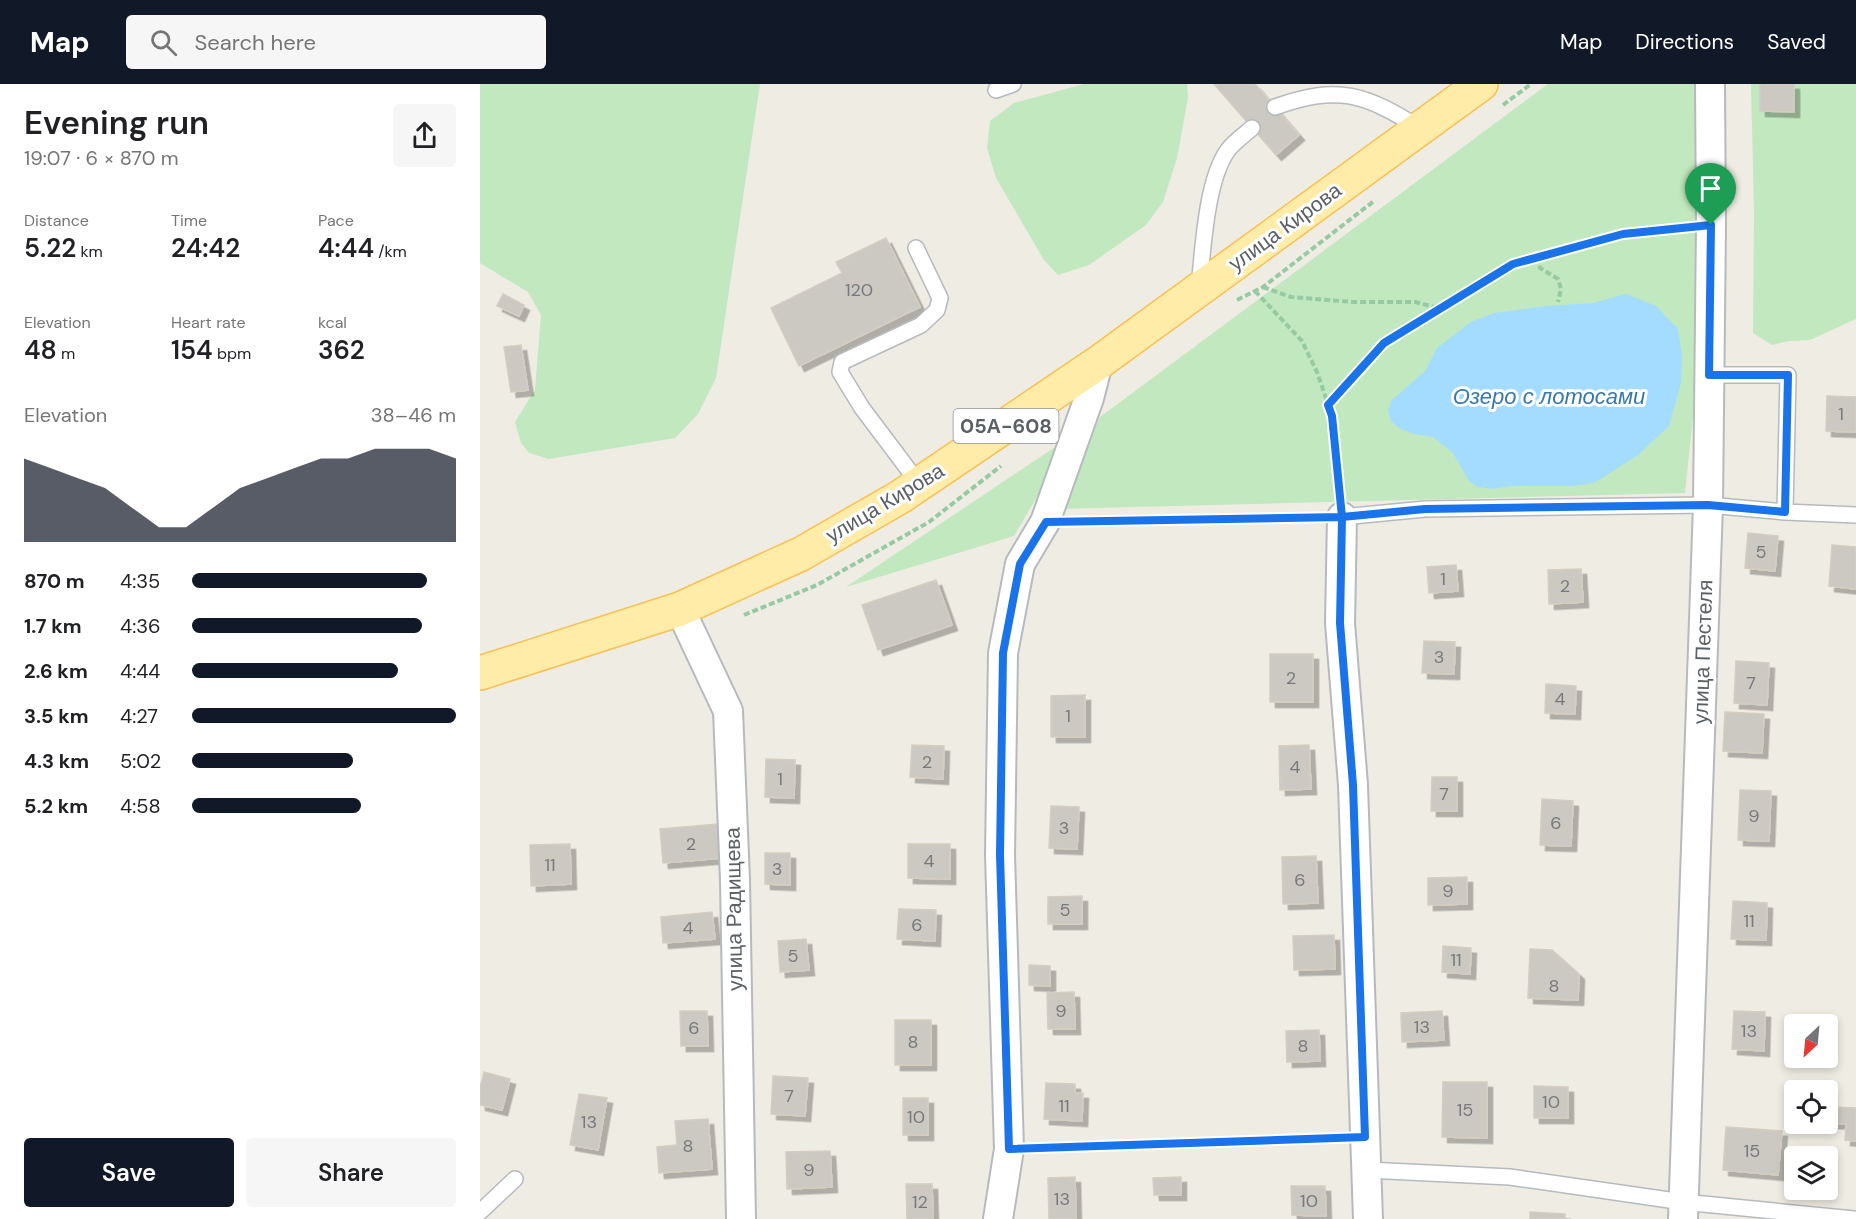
<!DOCTYPE html>
<meta charset="utf-8">
<style>
:root{--surface:#fff;--page:#f6f6f6;--text:#202124;--muted:#757577;--accent:#111827}
body{margin:0;font-family:"DM Sans",sans-serif;background:var(--page);color:var(--text);height:100vh;display:flex;flex-direction:column;font-size:22px;white-space:nowrap}
*{box-sizing:border-box;margin:0}
p{font-size:20px;color:var(--muted)}
.icon{flex:none;width:33px;height:33px;fill:none;stroke:currentColor;stroke-width:2;stroke-linecap:round;stroke-linejoin:round}
.map{position:relative;flex:1;overflow:hidden}
.panel{display:flex;flex-direction:column;background:var(--surface);width:480px}
.panel>*{flex:none}
.needle{width:39px;rotate:206deg}
.tools{position:absolute;left:1304px;top:930px;display:grid;gap:12px}
.tools a{display:grid;place-items:center;width:54px;height:54px;border-radius:6px;background:var(--surface);box-shadow:0 3px 9px #0003;font-size:30px}
.pin{position:absolute;display:grid;place-items:center;width:51px;height:51px;color:#fff;margin:-62px -26px;border-radius:50% 50% 50% 0;rotate:-45deg;box-shadow:0 0 6px #0007}
.pin .icon{rotate:45deg}
.round{display:grid;place-items:center;flex:none;width:63px;height:63px;border-radius:6px;background:var(--page)}
.overview{display:flex;align-items:center;justify-content:space-between;height:102px;padding:0 24px}
h1{font-size:33px;font-weight:600;line-height:45px}
.stats{display:grid;grid-template-columns:repeat(3,1fr);gap:9px;height:102px;padding:6px 24px}
.stats div{display:grid;align-content:center}
.stats b{font-size:26px;font-weight:600}
.stats small{font-size:16px;font-weight:400}
.stats p{font-size:16px}
.chart{height:168px;padding:12px 24px}
.chart p{display:flex;justify-content:space-between}
.chart svg{width:100%;height:108px;margin-top:6px;fill:var(--accent);opacity:.7}
.action{display:flex;gap:12px;margin-top:auto;padding:12px 24px}
.action a{flex:1;height:69px;border-radius:6px;background:var(--accent);color:#fff;font-size:24px;font-weight:600;line-height:69px;text-align:center}
.action a+a{background:var(--page);color:var(--text)}
ul{padding:0 24px;list-style:none;font-size:20px}
li{display:grid;grid-template-columns:96px 72px 1fr;align-items:center;height:45px}
li i{height:15px;border-radius:8px;background:var(--accent)}
header{display:flex;align-items:center;gap:36px;box-sizing:border-box;height:84px;padding:0 30px;background:var(--accent);color:#fff}
header strong{font-size:28px}
nav{display:flex;gap:33px;margin-inline-start:auto;font-size:21px}
.search{width:420px;height:54px;background:var(--page);display:flex;align-items:center;gap:15px;box-sizing:border-box;padding:0 21px;border-radius:6px;color:var(--muted);font-size:22px}
main{display:flex;flex:1;min-height:0}
.map>svg:first-child{display:block}
</style>
<header>
<strong>Map</strong>
<div class="search"><svg class="icon" aria-label="search" viewBox="0 0 24 24"><circle cx="10" cy="10" r="6"/><path d="M15 15l6 6"/></svg>Search here</div>
<nav><a>Map</a><a>Directions</a><a>Saved</a></nav>
</header>
<main>
<section class="panel">
<div class="overview"><div><h1>Evening run</h1><p>19:07 · 6 × 870 m</p></div><a class="round"><svg class="icon" aria-label="share" viewBox="0 0 24 24"><path d="M12 15V3M7 8l5-5 5 5M5 13v7h14v-7"/></svg></a></div>
<div class="stats">
<div><p>Distance</p><b>5.22<small> km</small></b></div>
<div><p>Time</p><b>24:42</b></div>
<div><p>Pace</p><b>4:44<small> /km</small></b></div>
</div>
<div class="stats">
<div><p>Elevation</p><b>48<small> m</small></b></div>
<div><p>Heart rate</p><b>154<small> bpm</small></b></div>
<div><p>kcal</p><b>362</b></div>
</div>
<div class="chart"><p><span>Elevation</span>38–46 m</p>
<svg viewBox="0 0 160 44" preserveAspectRatio="none"><path d="M0 44V10L10 14L20 18L30 22L40 30L50 38L60 38L70 30L80 22L90 18L100 14L110 10L120 10L130 6L140 6L150 6L160 10V44z"/></svg>
</div>
<ul>
<li><b>870 m</b>4:35<i style="width:89%"></i></li>
<li><b>1.7 km</b>4:36<i style="width:87%"></i></li>
<li><b>2.6 km</b>4:44<i style="width:78%"></i></li>
<li><b>3.5 km</b>4:27<i style="width:100%"></i></li>
<li><b>4.3 km</b>5:02<i style="width:61%"></i></li>
<li><b>5.2 km</b>4:58<i style="width:64%"></i></li>
</ul>
<div class="action"><a>Save</a><a>Share</a></div>
</section>
<div class="map">
<svg width="1376" height="1135" viewBox="0 0 1376 1135">
<defs>
<filter id="shadow"><feDropShadow dx="5.5" dy="5.5" stdDeviation="0" flood-color="#0004"/></filter>
</defs>
<rect width="100%" height="100%" fill="#efece3"/>
<path fill="#c1e8be" d="M 0,0 L 280,0 L 236,294 L 218,330 L 195,354 L 69,375 L 49,369 L 41,359 L 35,338 L 55,306 L 61,231 L 48,208 L 0,179 Z
M 604,0 L 707,0 L 708,14 L 697,74 L 683,118 L 666,141 L 609,181 L 578,191 L 564,176 L 516,94 L 507,64 L 510,37 L 534,19 Z
M 1068,0 L 1221,0 L 1223,236 L 1205,409 L 577,425 L 620,333 Z
M 1271,0 L 1376,0 L 1376,235 L 1330,256 L 1309,257 L 1292,261 L 1273,249 L 1274,129 Z
M 593,351 L 534,452 L 366,503 Z"/>
<path fill="#a3dcff" d="M 1146,210 L 1176,222 L 1198,245 L 1202,272 L 1201,299 L 1189,342 L 1158,371 L 1114,399 L 1093,402 L 1030,402 L 1013,405 L 998,403 L 989,397 L 973,369 L 953,353 L 934,350 L 921,345 L 911,337 L 908,326 L 912,316 L 945,287 L 957,264 L 991,238 L 1014,229 L 1066,222 L 1113,219 Z"/>
<path fill="#ccc8c2" stroke="#d4cdc1" stroke-width="1.5" filter="url(#shadow)" d="M 734,0 L 775,0 L 819,51 L 796,71 Z
M 1280,0 L 1314,0 L 1314,28 L 1280,27 Z
M 406,154 L 440,223 L 319,282 L 291,224 L 362,189 L 356,178 Z
M 23,210 L 44,221 L 39,232 L 17,222 Z
M 41,261 L 48,306 L 31,308 L 24,263 Z
M 1347,312 L 1376,313 L 1376,348 L 1346,347 Z
M 1268,449 L 1298,452 L 1295,487 L 1265,484 Z
M 1352,461 L 1376,463 L 1376,505 L 1349,502 Z
M 976,481 L 978,507 L 949,509 L 947,483 Z
M 1101,485 L 1103,518 L 1069,520 L 1068,486 Z
M 456,496 L 472,541 L 398,566 L 382,521 Z
M 944,557 L 975,558 L 974,590 L 942,589 Z
M 790,570 L 833,570 L 833,618 L 790,618 Z
M 1256,577 L 1289,579 L 1287,621 L 1254,619 Z
M 1066,600 L 1096,602 L 1095,630 L 1065,629 Z
M 605,611 L 605,653 L 571,653 L 571,612 Z
M 1245,628 L 1284,630 L 1282,669 L 1243,667 Z
M 432,661 L 464,662 L 463,695 L 430,693 Z
M 829,661 L 831,705 L 800,706 L 799,662 Z
M 286,675 L 315,676 L 314,714 L 285,713 Z
M 952,693 L 977,693 L 977,727 L 951,727 Z
M 1260,706 L 1291,707 L 1289,757 L 1258,756 Z
M 1062,715 L 1093,717 L 1091,762 L 1060,761 Z
M 571,722 L 599,723 L 597,765 L 569,764 Z
M 238,740 L 241,774 L 183,779 L 180,745 Z
M 90,760 L 91,800 L 51,802 L 50,761 Z
M 428,760 L 470,760 L 470,795 L 428,794 Z
M 285,769 L 310,769 L 310,801 L 285,800 Z
M 836,772 L 838,819 L 803,820 L 802,773 Z
M 987,793 L 987,820 L 948,821 L 948,794 Z
M 602,812 L 602,840 L 568,840 L 568,813 Z
M 1253,817 L 1287,819 L 1286,856 L 1251,855 Z
M 419,825 L 456,826 L 455,857 L 417,855 Z
M 232,828 L 235,855 L 183,859 L 181,833 Z
M 854,851 L 855,885 L 814,886 L 813,852 Z
M 326,855 L 329,886 L 300,888 L 298,857 Z
M 963,862 L 991,864 L 990,890 L 962,888 Z
M 1050,865 L 1072,866 L 1099,890 L 1098,916 L 1048,914 Z
M 549,881 L 570,882 L 570,902 L 549,901 Z
M 594,908 L 595,945 L 568,945 L 567,909 Z
M 200,927 L 227,927 L 228,962 L 201,962 Z
M 962,927 L 964,956 L 922,958 L 921,929 Z
M 1254,927 L 1285,928 L 1284,967 L 1252,965 Z
M 415,936 L 451,936 L 451,981 L 415,981 Z
M 839,946 L 840,977 L 807,978 L 806,947 Z
M 4,988 L 30,995 L 22,1026 L 0,1021 L 0,1004 Z
M 293,992 L 328,994 L 325,1032 L 291,1030 Z
M 963,998 L 1007,998 L 1007,1054 L 962,1053 Z
M 566,999 L 595,1000 L 595,1009 L 603,1009 L 602,1037 L 564,1035 Z
M 1054,1002 L 1088,1003 L 1088,1034 L 1054,1034 Z
M 99,1010 L 127,1014 L 118,1066 L 90,1061 Z
M 423,1014 L 448,1014 L 448,1051 L 423,1051 Z
M 1353,1023 L 1376,1024 L 1376,1057 L 1365,1056 L 1366,1040 L 1352,1039 Z
M 228,1035 L 232,1085 L 179,1089 L 177,1063 L 197,1061 L 195,1037 Z
M 1246,1043 L 1302,1047 L 1298,1091 L 1243,1086 Z
M 350,1067 L 352,1103 L 307,1105 L 306,1068 Z
M 595,1093 L 596,1135 L 569,1135 L 568,1094 Z
M 701,1093 L 701,1111 L 674,1111 L 673,1094 Z
M 426,1100 L 452,1100 L 453,1135 L 427,1135 Z
M 811,1102 L 845,1102 L 846,1132 L 812,1131 Z
M 1050,1128 L 1085,1130 L 1085,1135 L 1050,1135 Z"/>
<g fill="none" stroke-linecap="round" stroke-linejoin="round">
<defs>
<path id="lane" d="M 516,6 L 533,0
M 795,23 C 859,0 885,10 941,45
M 436,164 L 460,214 L 457,226 L 441,241 L 362,278 L 360,288 L 382,324 L 440,401
M 719,203 C 723,166 726,96 748,66 C 754,58 764,51 772,44
M 1229,291 L 1308,291 L 1305,428
M 862,433 L 945,425 L 1228,421 L 1305,428 L 1376,431
M 887,1086 L 1030,1093 L 1203,1118 L 1374,1135
M 0,1128 L 35,1095"/>
<path id="street" d="M 862,433 L 860,539 L 873,701 L 888,1135
M 200,525 L 248,627 L 255,796 L 261,1135
M 518,1135 L 529,1065 L 520,771 L 523,569 L 540,480 L 565,438 L 609,314 L 618,279
M 1203,1135 L 1228,421 L 1231,141 L 1230,0"/>
<path id="primary" d="M 0,589 L 200,525 L 321,470 L 420,413 L 618,279 L 1001,0"/>
</defs>
<use href="#lane" stroke="#b6babe" stroke-width="18"/>
<use href="#street" stroke="#b6babe" stroke-width="32"/>
<use href="#primary" stroke="#f9c052" stroke-width="36"/>
<path stroke="#96caa2" stroke-width="4" stroke-dasharray="6 3" stroke-linecap="butt" d="M 1023,21 L 1051,0
M 1057,173 L 1060,184 L 1078,195 L 1081,205 L 1078,218
M 783,203 L 811,213 L 873,218 L 935,218 L 959,224
M 775,207 L 822,257 L 837,288 L 852,332 L 860,408
M 757,216 L 783,203 L 894,117
M 848,321 L 905,259 L 1033,180 L 1143,150 L 1206,143
M 593,438 L 838,433
M 264,531 L 337,501 L 449,438 L 521,382
M 554,1064 L 861,1054"/>
<use href="#lane" stroke="#fff" stroke-width="15"/>
<use href="#street" stroke="#fff" stroke-width="28"/>
<use href="#primary" stroke="#ffeca8" stroke-width="33"/>
</g>
<g fill="none" stroke-linecap="round" stroke-linejoin="round">
<defs>
<path id="route" d="M 1231,141 L 1143,150 L 1033,180 L 904,259 L 848,321 L 852,332 L 862,433 L 566,438 L 540,480 L 523,569 L 520,771 L 529,1065 L 885,1053 L 873,701 L 860,539 L 862,433 L 945,425 L 1228,421 L 1305,428 L 1308,291 L 1229,291 L 1231,141"/>
</defs>
<use href="#route" stroke="#fff" stroke-width="12"/>
<use href="#route" stroke="#1a73e8" stroke-width="8"/>
</g>
<g text-anchor="middle" stroke-width="6" stroke-linejoin="round" paint-order="stroke">
<g font-size="18" fill="#777a7c">
<text x="379" y="212">120</text>
<text x="1361" y="336">1</text>
<text x="1281" y="474">5</text>
<text x="963" y="501">1</text>
<text x="1085" y="508">2</text>
<text x="959" y="579">3</text>
<text x="811" y="600">2</text>
<text x="1271" y="605">7</text>
<text x="1080" y="621">4</text>
<text x="588" y="638">1</text>
<text x="447" y="684">2</text>
<text x="815" y="689">4</text>
<text x="300" y="701">1</text>
<text x="964" y="716">7</text>
<text x="1274" y="738">9</text>
<text x="1076" y="745">6</text>
<text x="584" y="750">3</text>
<text x="211" y="766">2</text>
<text x="449" y="783">4</text>
<text x="70" y="787">11</text>
<text x="297" y="791">3</text>
<text x="820" y="802">6</text>
<text x="968" y="813">9</text>
<text x="585" y="832">5</text>
<text x="1269" y="843">11</text>
<text x="437" y="847">6</text>
<text x="208" y="850">4</text>
<text x="313" y="878">5</text>
<text x="976" y="882">11</text>
<text x="1074" y="908">8</text>
<text x="581" y="933">9</text>
<text x="942" y="949">13</text>
<text x="214" y="950">6</text>
<text x="1269" y="953">13</text>
<text x="433" y="964">8</text>
<text x="823" y="968">8</text>
<text x="309" y="1018">7</text>
<text x="1071" y="1024">10</text>
<text x="584" y="1028">11</text>
<text x="985" y="1032">15</text>
<text x="436" y="1039">10</text>
<text x="109" y="1044">13</text>
<text x="208" y="1068">8</text>
<text x="1272" y="1073">15</text>
<text x="329" y="1092">9</text>
<text x="582" y="1121">13</text>
<text x="829" y="1123">10</text>
<text x="440" y="1124">12</text>
</g>
<rect fill="#fff" stroke="#8c9093" stroke-width="1.5" x="473.5" y="325" width="105" height="34" rx="4.5"/>
<g font-size="20" font-weight="bold" fill="#5b6065">
<text x="526" y="349">05А-608</text>
</g>
<g font-size="21" fill="#5b6065" stroke="#fff">
<text transform="translate(805 143) rotate(-36)" y="7">улица Кирова</text>
<text transform="translate(405 419) rotate(-31)" y="7">улица Кирова</text>
<text transform="translate(1223 568) rotate(-88)" y="7">улица Пестеля</text>
<text transform="translate(254 825) rotate(-91)" y="7">улица Радищева</text>
</g>
<g font-size="22" font-style="italic" fill="#3779ae" stroke="#fff">
<text x="1069" y="320">Озеро с лотосами</text>
</g>
</g>
</svg>
<div class="tools">
<a><svg class="needle" viewBox="-14 -14 28 28"><path d="M0-13l5 13h-10z" fill="#e53935"/><path d="M0 13l5-13h-10z" fill="#757577"/></svg></a>
<a><svg class="icon" aria-label="locate" viewBox="0 0 24 24"><circle cx="12" cy="12" r="6"/><path d="M12 2v4M12 18v4M2 12h4M18 12h4"/></svg></a>
<a><svg class="icon" aria-label="layers" viewBox="0 0 24 24"><path d="M12 4l9 5-9 5-9-5zM3 14l9 5 9-5"/></svg></a>
</div>
<div class="pin" style="left:1231px;top:141px;background:#1e9e55"><svg class="icon" aria-label="arrive" viewBox="0 0 24 24"><path d="M6 21V4h12l-3 4 3 4H6"/></svg></div>
</div>
</main>
